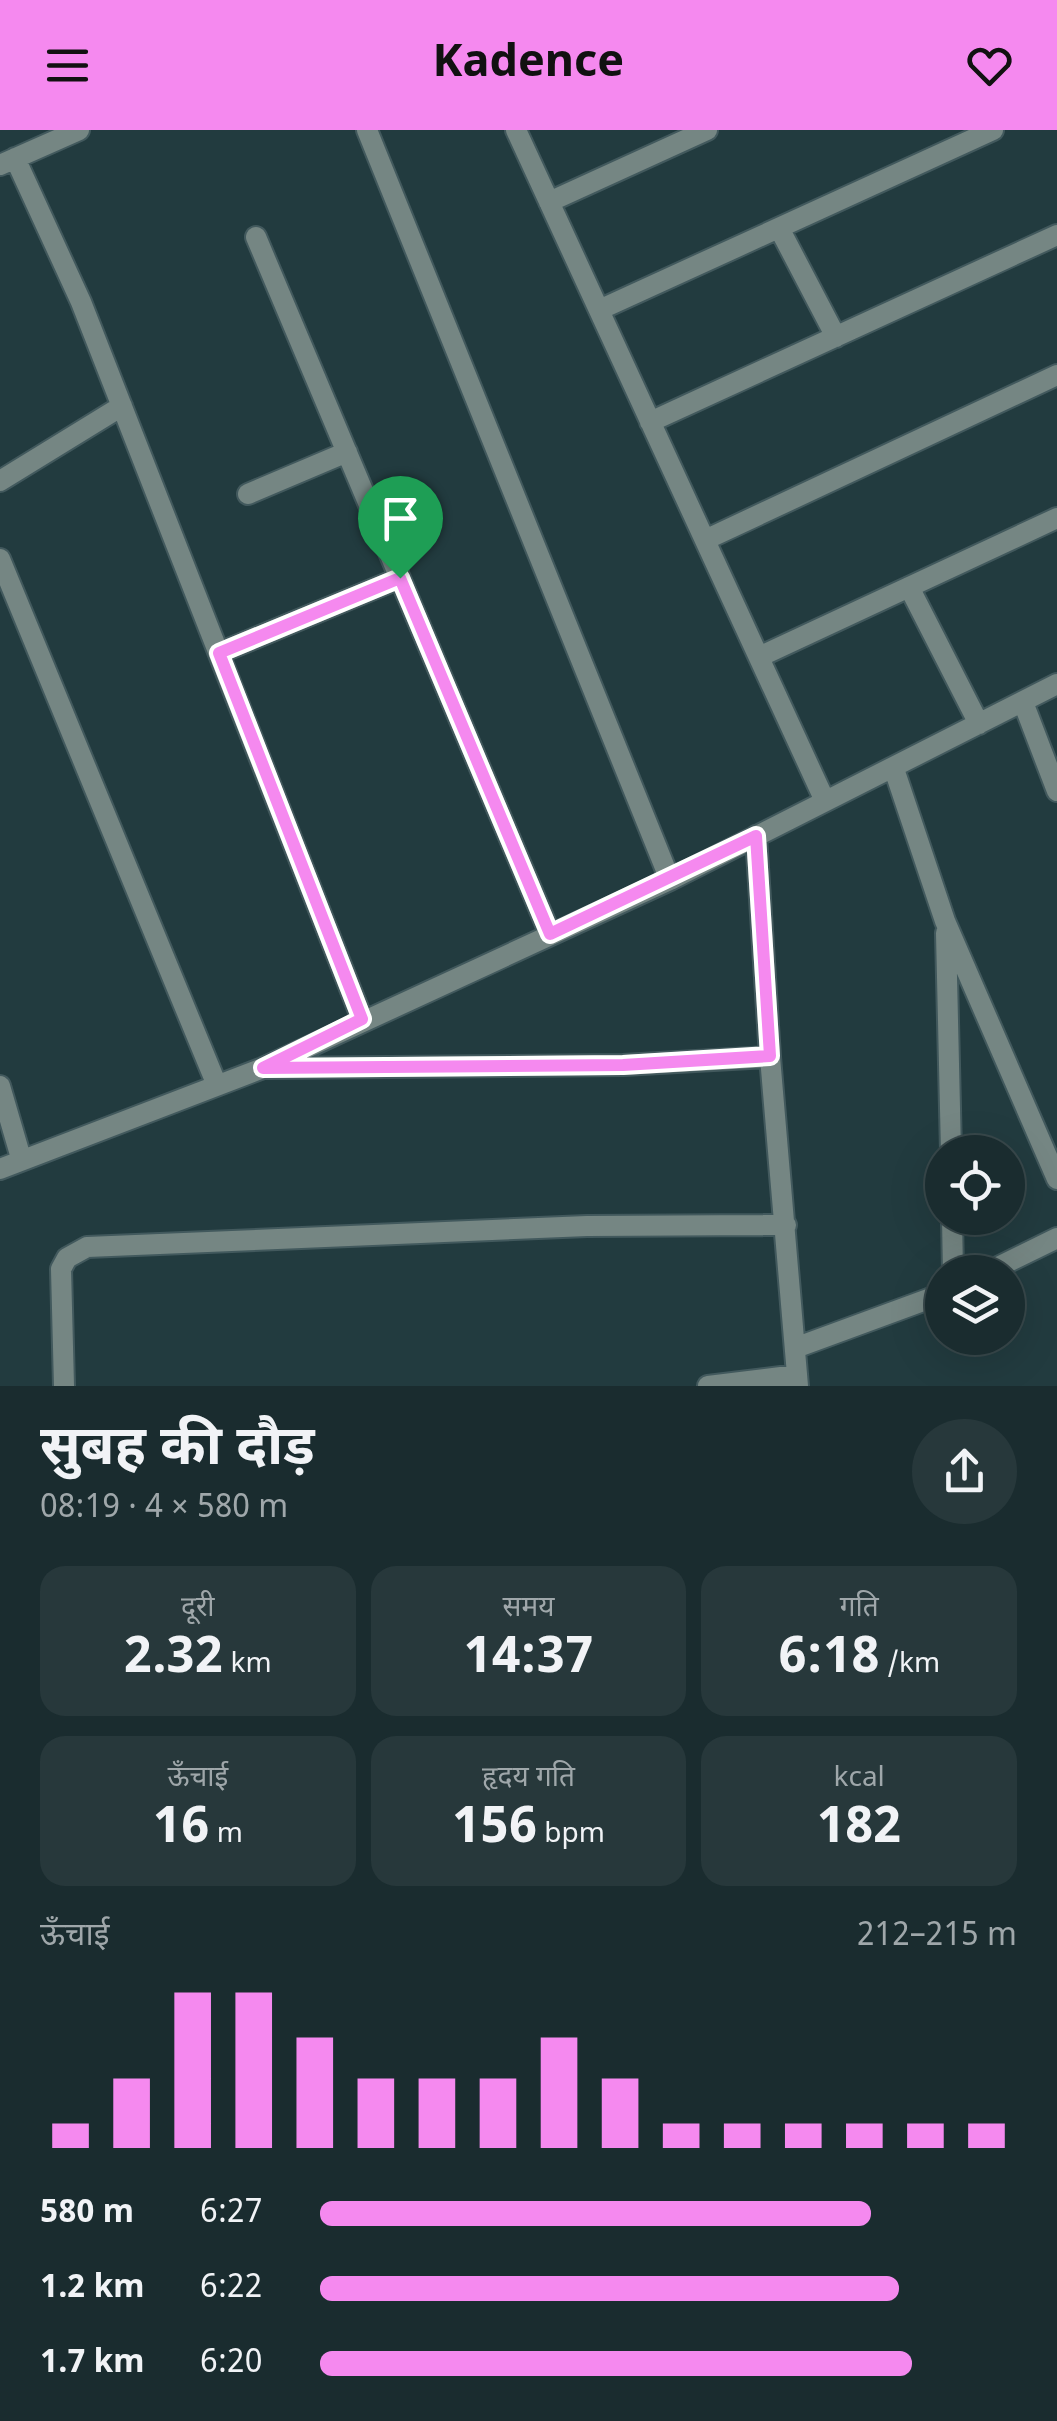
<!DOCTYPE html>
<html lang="hi">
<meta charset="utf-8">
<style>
:root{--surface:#1a2c2f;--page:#27383b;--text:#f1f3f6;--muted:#9fa7aa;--line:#38484b;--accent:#f589ef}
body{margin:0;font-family:Georgia,"Noto Sans Devanagari",serif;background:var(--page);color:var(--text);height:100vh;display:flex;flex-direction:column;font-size:38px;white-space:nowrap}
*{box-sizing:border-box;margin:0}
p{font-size:32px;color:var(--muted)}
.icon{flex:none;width:55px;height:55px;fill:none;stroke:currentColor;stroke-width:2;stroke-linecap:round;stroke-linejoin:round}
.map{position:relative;height:1256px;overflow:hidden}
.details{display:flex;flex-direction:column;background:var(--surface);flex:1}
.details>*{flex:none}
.controls{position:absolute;left:925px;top:1005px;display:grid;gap:20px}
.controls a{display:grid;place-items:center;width:100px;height:100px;border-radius:50%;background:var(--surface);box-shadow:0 10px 40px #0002,0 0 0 2px var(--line);font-size:50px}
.pin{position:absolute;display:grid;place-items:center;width:85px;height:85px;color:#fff;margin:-102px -42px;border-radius:50% 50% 50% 0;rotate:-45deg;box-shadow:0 0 10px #0007}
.pin .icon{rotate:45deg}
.round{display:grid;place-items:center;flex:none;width:105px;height:105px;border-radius:52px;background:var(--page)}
.headline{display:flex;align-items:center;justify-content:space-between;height:170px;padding:0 40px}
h1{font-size:55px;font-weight:700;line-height:75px}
.figures{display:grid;grid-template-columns:repeat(3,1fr);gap:15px;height:170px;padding:10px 40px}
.figures div{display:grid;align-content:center;border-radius:25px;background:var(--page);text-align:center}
.figures b{font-size:50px;font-weight:700}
.figures small{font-size:28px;font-weight:400}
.figures p{font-size:28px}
.chart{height:280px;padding:20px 40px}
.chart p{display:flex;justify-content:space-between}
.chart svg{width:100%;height:180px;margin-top:10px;stroke:var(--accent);stroke-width:6}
ul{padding:0 40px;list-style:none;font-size:32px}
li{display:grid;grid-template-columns:160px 120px 1fr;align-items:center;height:75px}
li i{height:25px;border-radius:12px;background:var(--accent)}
header{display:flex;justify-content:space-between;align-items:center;height:130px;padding:0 40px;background:var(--accent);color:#111;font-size:45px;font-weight:700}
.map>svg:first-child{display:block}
</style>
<header><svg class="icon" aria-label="menu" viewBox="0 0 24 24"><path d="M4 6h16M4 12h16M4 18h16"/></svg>Kadence<svg class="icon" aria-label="heart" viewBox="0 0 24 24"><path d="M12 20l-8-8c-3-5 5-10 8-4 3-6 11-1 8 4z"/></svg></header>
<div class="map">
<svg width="1057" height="1256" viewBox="0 0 1057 1256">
<rect width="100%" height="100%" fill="#223b3f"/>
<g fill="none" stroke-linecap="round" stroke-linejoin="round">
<defs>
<path id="street" d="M 367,0 L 670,750
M 516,0 L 825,671
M 15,28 L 81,172 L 362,889
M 0,35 L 79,0
M 549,72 L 707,0
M 779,98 L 836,207
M 256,107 L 550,804
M 599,180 L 993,0
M 650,292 L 1057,105
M 0,351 L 122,276
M 248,364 L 347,322
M 705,410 L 1057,245
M 0,429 L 216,953
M 909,457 L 979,594
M 219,523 L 400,448
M 759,527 L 1057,388
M 1023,572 L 1057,661
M 894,639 L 945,791 L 1057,1049
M 756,706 L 770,927
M 946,803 L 951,1022
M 268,938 L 623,935 L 770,927 L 798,1256
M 0,956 L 21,1028
M 0,1039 L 263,938 L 670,750 L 1057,554
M 952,1088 L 953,1142
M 988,1142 L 1057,1108
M 795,1218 L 942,1164
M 64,1256 L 61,1139 L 67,1128 L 87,1117 L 587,1096 L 786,1095
M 708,1256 L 797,1245"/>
</defs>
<use href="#street" stroke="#42595d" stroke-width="24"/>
<use href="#street" stroke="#758683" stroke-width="20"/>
</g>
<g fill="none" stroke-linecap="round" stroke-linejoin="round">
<defs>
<path id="route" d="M 400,448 L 550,804 L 756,706 L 770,926 L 623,935 L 263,938 L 362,889 L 219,523 Z"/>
</defs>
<use href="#route" stroke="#fff" stroke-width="20"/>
<use href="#route" stroke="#f589ef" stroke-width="12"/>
</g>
</svg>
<div class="controls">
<a><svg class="icon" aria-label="locate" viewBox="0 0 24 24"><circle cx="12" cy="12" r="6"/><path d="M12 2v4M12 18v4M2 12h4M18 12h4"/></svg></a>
<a><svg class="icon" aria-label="layers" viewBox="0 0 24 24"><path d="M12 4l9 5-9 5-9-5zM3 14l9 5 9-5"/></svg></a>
</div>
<div class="pin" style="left:400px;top:448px;background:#1e9e55"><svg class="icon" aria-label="arrive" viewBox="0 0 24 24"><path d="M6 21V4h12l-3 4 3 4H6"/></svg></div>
</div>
<section class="details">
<div class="headline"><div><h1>सुबह की दौड़</h1><p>08:19 · 4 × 580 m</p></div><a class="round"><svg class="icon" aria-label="share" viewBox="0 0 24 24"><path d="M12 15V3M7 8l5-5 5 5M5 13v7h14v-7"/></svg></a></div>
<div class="figures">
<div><p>दूरी</p><b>2.32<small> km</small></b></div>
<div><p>समय</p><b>14:37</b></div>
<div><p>गति</p><b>6:18<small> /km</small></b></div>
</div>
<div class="figures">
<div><p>ऊँचाई</p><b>16<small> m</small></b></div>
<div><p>हृदय गति</p><b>156<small> bpm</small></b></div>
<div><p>kcal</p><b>182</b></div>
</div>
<div class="chart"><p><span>ऊँचाई</span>212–215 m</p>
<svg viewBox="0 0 160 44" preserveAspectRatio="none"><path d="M5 44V38M15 44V27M25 44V6M35 44V6M45 44V17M55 44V27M65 44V27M75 44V27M85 44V17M95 44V27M105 44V38M115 44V38M125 44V38M135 44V38M145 44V38M155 44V38"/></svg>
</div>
<ul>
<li><b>580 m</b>6:27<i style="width:79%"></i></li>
<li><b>1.2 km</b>6:22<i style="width:83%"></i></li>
<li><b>1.7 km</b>6:20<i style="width:85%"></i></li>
</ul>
</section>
